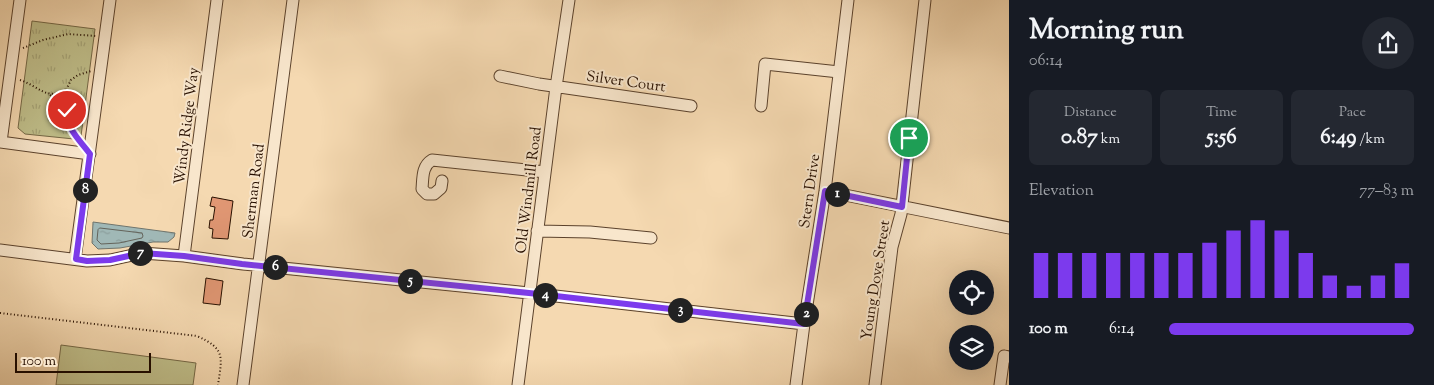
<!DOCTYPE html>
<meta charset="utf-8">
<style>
:root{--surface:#171b24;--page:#242831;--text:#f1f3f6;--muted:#9ea1a6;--accent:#7c3aed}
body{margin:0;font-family:"Sorts Mill Goudy",serif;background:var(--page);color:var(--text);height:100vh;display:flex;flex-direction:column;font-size:19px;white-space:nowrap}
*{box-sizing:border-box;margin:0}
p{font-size:16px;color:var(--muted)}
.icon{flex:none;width:28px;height:28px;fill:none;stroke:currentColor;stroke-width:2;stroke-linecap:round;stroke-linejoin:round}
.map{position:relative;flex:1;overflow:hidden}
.details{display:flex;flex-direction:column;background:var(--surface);width:425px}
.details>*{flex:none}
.fabs{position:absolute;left:949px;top:270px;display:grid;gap:10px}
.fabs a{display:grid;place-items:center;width:45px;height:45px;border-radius:50%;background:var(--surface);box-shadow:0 5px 20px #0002;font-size:25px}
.scale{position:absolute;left:15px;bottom:12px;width:136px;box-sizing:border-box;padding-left:5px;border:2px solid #281000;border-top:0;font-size:14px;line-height:18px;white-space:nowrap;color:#281000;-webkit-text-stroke:4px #f8e6cc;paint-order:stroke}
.pin{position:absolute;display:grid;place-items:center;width:42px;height:42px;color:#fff;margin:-21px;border:2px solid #fff;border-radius:50%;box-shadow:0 1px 5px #0007}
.km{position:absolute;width:25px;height:25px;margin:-12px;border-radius:50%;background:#222;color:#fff;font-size:14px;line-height:25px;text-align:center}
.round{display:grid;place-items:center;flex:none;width:52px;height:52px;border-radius:26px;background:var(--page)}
.overview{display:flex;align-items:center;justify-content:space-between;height:85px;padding:0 20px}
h1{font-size:28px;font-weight:700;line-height:38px}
.stats{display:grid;grid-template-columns:repeat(3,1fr);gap:8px;height:85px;padding:5px 20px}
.stats div{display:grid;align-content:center;border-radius:8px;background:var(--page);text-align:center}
.stats b{font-size:21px;font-weight:700}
.stats small{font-size:14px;font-weight:400}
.stats p{font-size:14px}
.chart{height:140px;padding:10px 20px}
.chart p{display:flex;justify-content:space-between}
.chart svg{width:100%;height:90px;margin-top:5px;stroke:var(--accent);stroke-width:6}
ul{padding:0 20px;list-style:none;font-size:16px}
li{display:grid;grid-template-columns:80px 60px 1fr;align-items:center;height:38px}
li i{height:12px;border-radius:6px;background:var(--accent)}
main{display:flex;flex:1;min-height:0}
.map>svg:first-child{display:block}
</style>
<main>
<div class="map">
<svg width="1009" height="385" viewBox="0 0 1009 385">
<defs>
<pattern id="grass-tufts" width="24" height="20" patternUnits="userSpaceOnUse" patternTransform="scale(1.25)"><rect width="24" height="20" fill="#bfbe8a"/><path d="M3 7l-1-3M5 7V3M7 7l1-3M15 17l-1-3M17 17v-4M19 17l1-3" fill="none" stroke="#a4a275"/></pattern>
<pattern id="water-ripples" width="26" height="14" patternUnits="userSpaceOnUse" patternTransform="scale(1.25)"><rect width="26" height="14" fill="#a0b8b6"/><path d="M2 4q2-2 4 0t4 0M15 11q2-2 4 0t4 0" fill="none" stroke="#8a9d9b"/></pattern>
</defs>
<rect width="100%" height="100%" fill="#f5d9b1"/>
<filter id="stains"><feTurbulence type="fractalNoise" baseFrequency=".004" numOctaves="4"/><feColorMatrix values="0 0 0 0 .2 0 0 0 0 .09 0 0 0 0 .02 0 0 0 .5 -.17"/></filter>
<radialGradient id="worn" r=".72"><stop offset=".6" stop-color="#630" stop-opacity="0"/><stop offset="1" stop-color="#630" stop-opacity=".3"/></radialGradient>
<path fill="url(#grass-tufts)" stroke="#746745" d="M 32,21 L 95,29 L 81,136 L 74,139 L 25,134 L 18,128 Z"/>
<path fill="#bfbe8a" stroke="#746745" d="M 61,345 L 196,363 L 193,385 L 56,385 Z"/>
<path fill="url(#water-ripples)" stroke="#70756d" d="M 93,222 L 175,233 L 174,237 L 168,242 L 153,242 L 120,248 L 98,249 L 92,243 Z"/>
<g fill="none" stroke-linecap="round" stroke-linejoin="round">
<path stroke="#64645b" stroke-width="1" d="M 100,228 L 142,233 L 143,236 L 142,238 L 119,243 L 101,244 L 97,240 L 98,230 Z"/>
</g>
<path fill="#e19774" stroke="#281000" d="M 54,108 L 64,109 L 63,119 L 53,118 Z
M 212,197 L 233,201 L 228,239 L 212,238 L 213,229 L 209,228 L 210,220 L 213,220 L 215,207 L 210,206 Z
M 206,278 L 223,281 L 220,305 L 203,303 Z"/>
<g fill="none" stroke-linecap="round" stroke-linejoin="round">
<defs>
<path id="minor" d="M 500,76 L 539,84 L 691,106
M 761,106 L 765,64 L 839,72
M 0,142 L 90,154
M 1,142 L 20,0
M 442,181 L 441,188 L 434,194 L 427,194 L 422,189 C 423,177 422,166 432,160 L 545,172
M 825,191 L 1009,228
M 537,231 L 590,232 L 651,238
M 0,250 L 87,261 L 110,260 L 142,253 L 184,256 L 243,264 L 529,293 L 804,324
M 184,256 L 217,0
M 75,259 L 110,0
M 243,385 L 293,0
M 518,385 L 556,87 L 569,0
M 796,385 L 804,324 L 825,191 L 848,0
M 875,385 L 892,247 L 901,214 L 925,0
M 1000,385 L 1004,356 L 1009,357"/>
</defs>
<use href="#minor" stroke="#5b422c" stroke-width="13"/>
<path stroke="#281000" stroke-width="2" stroke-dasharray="1 2.5" stroke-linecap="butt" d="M 23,48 L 43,40 L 68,34 L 96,36
M 20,80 C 37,85 48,102 65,89
M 50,95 L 64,104
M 80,141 L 70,128 L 67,122 L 64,94 L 71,80 L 78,75 L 91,71
M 0,313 L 197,336 C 226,349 222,357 218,385"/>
<use href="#minor" stroke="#f8e6cc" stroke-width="11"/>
</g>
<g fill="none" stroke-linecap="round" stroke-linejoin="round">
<defs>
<path id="route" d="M 67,110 C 66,129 79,139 90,154 L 76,259 L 87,261 L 110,260 L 142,253 L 184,256 L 242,264 L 529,293 L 804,324 L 825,191 L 902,207 L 909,138"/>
</defs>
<use href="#route" stroke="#fff" stroke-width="10"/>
<use href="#route" stroke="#7c3aed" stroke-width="6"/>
</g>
<g text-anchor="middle" stroke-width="4" stroke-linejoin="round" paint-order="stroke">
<g font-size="15" fill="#281000" stroke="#f8e6cc">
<text transform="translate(626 81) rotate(8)" y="5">Silver Court</text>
<text transform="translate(186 126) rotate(-83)" y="5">Windy Ridge Way</text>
<text transform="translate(528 190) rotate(-83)" y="5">Old Windmill Road</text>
<text transform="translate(253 191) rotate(-83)" y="5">Sherman Road</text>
<text transform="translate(809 191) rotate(-82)" y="5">Stern Drive</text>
<text transform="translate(875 280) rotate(-81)" y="5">Young Dove Street</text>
</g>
</g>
<rect width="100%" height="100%" filter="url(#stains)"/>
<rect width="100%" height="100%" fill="url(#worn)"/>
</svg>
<div class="fabs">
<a><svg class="icon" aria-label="locate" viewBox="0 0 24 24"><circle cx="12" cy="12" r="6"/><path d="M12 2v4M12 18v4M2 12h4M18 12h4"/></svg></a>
<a><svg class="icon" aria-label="layers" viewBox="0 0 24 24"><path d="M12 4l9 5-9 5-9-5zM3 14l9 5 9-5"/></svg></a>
</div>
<div class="scale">100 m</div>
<div class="pin" style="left:909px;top:138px;background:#1e9e55"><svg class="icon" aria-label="arrive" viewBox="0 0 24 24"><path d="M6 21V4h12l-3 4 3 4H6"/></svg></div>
<div class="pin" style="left:67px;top:110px;background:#d93025"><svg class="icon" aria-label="check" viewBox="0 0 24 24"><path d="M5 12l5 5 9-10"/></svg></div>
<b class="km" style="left:837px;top:194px">1</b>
<b class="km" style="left:806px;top:314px">2</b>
<b class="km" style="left:680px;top:310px">3</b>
<b class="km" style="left:545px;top:295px">4</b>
<b class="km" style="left:410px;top:281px">5</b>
<b class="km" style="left:275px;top:267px">6</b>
<b class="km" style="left:140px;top:253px">7</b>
<b class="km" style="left:85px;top:190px">8</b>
</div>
<section class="details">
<div class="overview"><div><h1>Morning run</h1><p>06:14</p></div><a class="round"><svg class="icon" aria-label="share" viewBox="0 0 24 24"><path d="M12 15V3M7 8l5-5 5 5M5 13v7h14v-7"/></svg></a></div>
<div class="stats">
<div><p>Distance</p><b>0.87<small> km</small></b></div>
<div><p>Time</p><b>5:56</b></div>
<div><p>Pace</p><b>6:49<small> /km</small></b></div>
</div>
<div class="chart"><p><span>Elevation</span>77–83 m</p>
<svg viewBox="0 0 160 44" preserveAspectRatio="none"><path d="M5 44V22M15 44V22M25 44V22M35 44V22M45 44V22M55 44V22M65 44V22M75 44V17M85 44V11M95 44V6M105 44V11M115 44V22M125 44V33M135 44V38M145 44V33M155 44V27"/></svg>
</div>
<ul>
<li><b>100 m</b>6:14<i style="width:100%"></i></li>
</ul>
</section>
</main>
